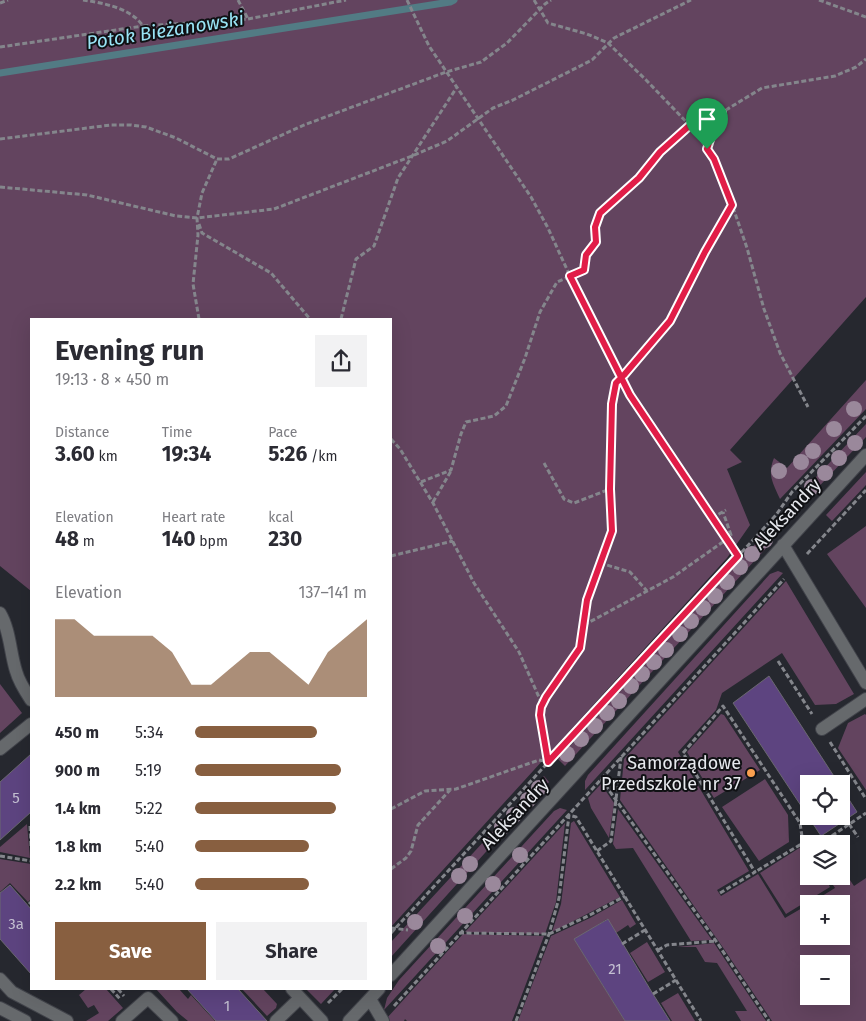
<!DOCTYPE html>
<meta charset="utf-8">
<style>
:root{--surface:#fff;--page:#f2f2f3;--text:#2b2b33;--muted:#7c7c81;--accent:#885f40}
body{margin:0;font-family:"Fira Sans",sans-serif;background:var(--page);color:var(--text);height:100vh;display:flex;flex-direction:column;font-size:19px;white-space:nowrap}
*{box-sizing:border-box;margin:0}
p{font-size:16px;color:var(--muted)}
.icon{flex:none;width:28px;height:28px;fill:none;stroke:currentColor;stroke-width:2;stroke-linecap:round;stroke-linejoin:round}
.map{position:relative;flex:1;overflow:hidden}
.side{position:absolute;left:30px;top:318px;width:362px;height:672px;display:flex;flex-direction:column;background:var(--surface);border-radius:0px;box-shadow:0 5px 20px #0002}
.side>*{flex:none}
.controls{position:absolute;left:800px;top:775px;display:grid;gap:10px}
.controls a{display:grid;place-items:center;width:50px;height:50px;border-radius:0px;background:var(--surface);box-shadow:0 5px 20px #0002;font-size:25px}
.pin{position:absolute;display:grid;place-items:center;width:42px;height:42px;color:#fff;margin:-51px -21px;border-radius:50% 50% 50% 0;rotate:-45deg;box-shadow:0 0 5px #0007}
.pin .icon{rotate:45deg}
.round{display:grid;place-items:center;flex:none;width:52px;height:52px;border-radius:0px;background:var(--page)}
.headline{display:flex;align-items:center;justify-content:space-between;height:85px;padding:0 25px}
h1{font-size:28px;font-weight:700;line-height:38px}
.stats{display:grid;grid-template-columns:repeat(3,1fr);gap:8px;height:85px;padding:5px 25px}
.stats div{display:grid;align-content:center}
.stats b{font-size:21px;font-weight:700}
.stats small{font-size:14px;font-weight:400}
.stats p{font-size:14px}
.chart{height:140px;padding:10px 25px}
.chart p{display:flex;justify-content:space-between}
.chart svg{width:100%;height:90px;margin-top:5px;fill:var(--accent);opacity:.7}
.action{display:flex;gap:10px;margin-top:auto;padding:10px 25px}
.action a{flex:1;height:58px;border-radius:0px;background:var(--accent);color:#fff;font-size:20px;font-weight:700;line-height:58px;text-align:center}
.action a+a{background:var(--page);color:var(--text)}
ul{padding:0 25px;list-style:none;font-size:16px}
li{display:grid;grid-template-columns:80px 60px 1fr;align-items:center;height:38px}
li i{height:12px;border-radius:6px;background:var(--accent)}
.map>svg:first-child{display:block}
</style>
<div class="map">
<svg width="866" height="1021" viewBox="0 0 866 1021">
<rect width="100%" height="100%" fill="#26282f"/>
<path fill="#63445f" fill-rule="evenodd" d="M 0,0 L 866,0 L 866,297 L 730,450 L 742,462 L 727,469 L 750,525 L 727,558 L 391,927 L 391,319 L 31,319 L 31,591 L 0,566 Z
M 866,380 L 866,409 L 780,499 C 773,483 767,475 774,458 L 787,468 Z
M 866,424 L 866,437 L 808,498 L 801,493 Z
M 866,472 L 866,485 L 832,521 L 826,515 Z
M 866,526 L 866,608 L 827,554 Z
M 769,529 L 772,540 L 769,545 L 565,766 L 558,759 Z
M 778,571 L 783,573 L 585,790 L 585,781 L 588,775 L 770,574 Z
M 786,581 L 854,694 L 836,704 L 815,705 L 782,653 L 722,693 L 716,710 L 678,752 L 749,871 L 717,890 L 721,896 L 758,874 L 785,918 L 809,904 L 809,936 L 841,936 L 841,904 L 809,904 L 835,888 L 827,876 L 841,876 L 841,867 L 854,886 L 866,878 L 866,1021 L 772,1021 L 724,949 L 620,800 L 624,759 ZM 809,964 L 841,964 L 841,996 L 809,996 Z
M 0,684 L 22,713 L 0,733 Z
M 721,714 L 724,715 L 760,770 L 714,798 L 687,752 Z
M 865,714 L 866,715 L 866,790 L 838,748 L 848,723 Z
M 544,776 L 549,782 L 391,957 L 391,942 Z
M 765,779 L 788,815 L 789,842 L 759,861 L 722,807 Z
M 601,784 L 614,803 L 609,838 L 591,808 L 588,798 Z
M 560,808 L 567,810 L 384,1010 L 387,998 L 399,980 L 554,811 Z
M 618,809 L 712,940 L 691,941 L 633,848 L 616,849 L 613,844 Z
M 574,821 L 620,897 L 552,932 L 561,904 L 571,823 Z
M 565,823 L 556,902 L 545,934 L 465,932 Z
M 27,824 L 30,858 L 0,852 L 0,847 Z
M 804,845 L 809,852 L 809,876 L 824,876 L 830,887 L 786,914 L 760,873 Z
M 0,859 L 31,864 L 31,899 L 28,902 L 10,883 L 0,892 Z
M 622,900 L 636,924 L 630,928 L 628,925 L 616,933 L 607,919 L 575,940 L 625,1021 L 518,1021 L 551,936 L 590,918 Z
M 463,934 L 544,936 L 512,1021 L 407,1021 L 405,1019 L 404,1021 L 388,1021 L 387,1018 Z
M 647,942 L 665,972 L 648,982 L 630,953 Z
M 714,943 L 766,1021 L 741,1021 L 735,1011 L 747,1011 L 717,963 L 705,962 L 696,947 L 677,947 Z
M 86,989 L 106,989 L 123,1008 L 108,1021 L 86,1021 L 99,1013 L 94,1005 L 88,1008 L 79,995 Z
M 156,989 L 179,989 L 188,999 L 191,995 L 215,1021 L 188,1021 L 177,1012 Z
M 242,989 L 263,989 L 277,1004 L 276,1008 L 267,1016 Z
M 306,989 L 335,989 L 321,1004 Z
M 678,993 L 695,1021 L 672,1021 L 661,1003 Z"/>
<g fill="none" stroke-linecap="round" stroke-linejoin="round">
<path stroke="#527b84" stroke-width="7" d="M 0,73 L 450,2 L 454,0"/>
</g>
<path fill="#5d4480" stroke="#6b6870" d="M 769,676 L 839,784 L 809,784 L 809,816 L 841,816 L 841,787 L 857,812 L 821,836 L 733,703 Z
M 31,754 L 31,812 L 0,840 L 0,782 Z
M 10,885 L 31,909 L 31,974 L 0,939 L 0,893 Z
M 608,919 L 653,994 L 670,1021 L 625,1021 L 574,939 Z
M 187,989 L 238,989 L 267,1021 L 216,1021 Z"/>
<g fill="none" stroke-linecap="round" stroke-linejoin="round">
<defs>
<path id="minor" d="M 783,545 L 866,683
M 0,613 C 10,630 10,652 16,671 C 19,682 25,691 31,700
M 822,729 L 866,699
M 0,749 L 31,724
M 391,975 L 866,455
M 0,979 L 12,992 L 67,1021
M 292,989 L 322,1021
M 370,999 L 383,1021
M 0,1008 L 25,1021
M 122,1021 L 148,998 L 172,1021
M 276,1021 L 300,998
M 349,1021 L 379,989"/>
</defs>
<use href="#minor" stroke="#41434a" stroke-width="14"/>
<path stroke="#84868c" stroke-width="3" stroke-dasharray="5 2.5" stroke-linecap="butt" d="M 83,0 C 103,3 131,8 143,26 L 248,19 L 346,0
M 238,0 L 248,19
M 407,0 L 429,46 L 531,197 L 548,228 L 570,276 L 630,395 L 738,556
M 534,0 L 548,23 L 587,34 L 608,43 L 647,81 L 697,133 L 707,149 L 714,159 L 726,187 L 747,248 L 764,309 L 780,353 L 808,407
M 819,0 L 866,17
M 0,3 L 8,0
M 0,47 L 143,26
M 0,139 L 111,125 L 131,125 L 146,127 L 176,138 L 217,159 L 229,159 L 304,125 L 446,72 L 481,62 L 507,43 L 545,4 L 551,0
M 707,149 L 714,127 L 721,113
M 0,187 L 87,195 L 176,216 L 197,218 L 274,209 L 412,156 L 447,141 L 493,108 L 513,100 L 592,60 L 614,38 L 691,0
M 199,224 L 202,233 L 271,273 L 310,319
M 199,319 L 193,284 L 198,235 L 197,218 L 202,193 L 217,159
M 341,319 L 356,259 L 374,246 L 398,178 L 457,87
M 391,439 L 400,449 L 433,503 L 474,583 L 519,652 L 542,704
M 544,463 L 564,499 L 574,503 L 610,489
M 421,482 L 451,470 L 461,434 L 466,422 L 494,416 L 506,406 L 525,358 L 540,312 L 557,282 L 584,270 L 586,255 L 596,242 L 595,227 L 600,213 L 639,179 L 660,152 L 694,122 L 721,113 L 762,88 L 835,76 L 856,67 L 866,59
M 433,502 L 451,471
M 712,518 L 726,510
M 807,554 L 866,490
M 391,556 L 453,541
M 600,563 L 630,572 L 647,591
M 584,625 L 673,577 L 727,539 L 731,535 L 723,512
M 778,661 L 812,714
M 830,742 L 866,799
M 601,779 L 716,941 L 769,1021
M 391,809 L 425,791 L 456,789 L 539,760 L 548,762 L 540,715 L 541,707 L 545,697 L 580,648 L 587,599 L 612,531 L 610,489 L 613,404 L 616,383 L 670,321 L 705,252 L 732,205
M 849,824 L 858,837
M 30,826 L 31,847
M 803,843 L 830,837 L 866,813
M 597,851 L 611,841 L 621,757
M 0,856 L 31,861
M 391,869 L 406,858 L 411,851 L 418,825 L 450,790
M 720,893 L 755,872 L 683,753 L 723,706 L 800,823 L 803,843 L 755,872
M 29,904 L 31,902
M 391,928 L 408,930
M 391,933 L 776,515 L 792,492 L 866,416
M 459,933 L 549,934 L 588,916 L 625,896
M 622,944 L 645,930
M 658,950 L 667,945 L 716,941
M 111,989 L 120,999
M 118,989 L 124,996
M 653,994 L 676,980
M 328,1003 L 342,989
M 394,1006 L 784,579
M 516,1021 L 549,934 L 559,898 L 569,815 L 576,817 L 701,1021"/>
<use href="#minor" stroke="#66696c" stroke-width="12"/>
</g>
<g fill="#9a889b">
<circle cx="854" cy="409" r="8"/>
<circle cx="834" cy="429" r="8"/>
<circle cx="855" cy="443" r="8"/>
<circle cx="813" cy="451" r="8"/>
<circle cx="839" cy="458" r="8"/>
<circle cx="801" cy="462" r="8"/>
<circle cx="779" cy="471" r="8"/>
<circle cx="825" cy="473" r="8"/>
<circle cx="812" cy="487" r="8"/>
<circle cx="765" cy="540" r="8"/>
<circle cx="752" cy="554" r="8"/>
<circle cx="740" cy="567" r="8"/>
<circle cx="727" cy="582" r="8"/>
<circle cx="715" cy="596" r="8"/>
<circle cx="703" cy="608" r="8"/>
<circle cx="691" cy="621" r="8"/>
<circle cx="680" cy="634" r="8"/>
<circle cx="666" cy="650" r="8"/>
<circle cx="654" cy="662" r="8"/>
<circle cx="642" cy="674" r="8"/>
<circle cx="631" cy="686" r="8"/>
<circle cx="619" cy="701" r="8"/>
<circle cx="607" cy="713" r="8"/>
<circle cx="595" cy="726" r="8"/>
<circle cx="581" cy="739" r="8"/>
<circle cx="567" cy="754" r="8"/>
<circle cx="539" cy="788" r="8"/>
<circle cx="528" cy="800" r="8"/>
<circle cx="514" cy="815" r="8"/>
<circle cx="502" cy="827" r="8"/>
<circle cx="520" cy="855" r="8"/>
<circle cx="470" cy="864" r="8"/>
<circle cx="459" cy="876" r="8"/>
<circle cx="493" cy="884" r="8"/>
<circle cx="465" cy="916" r="8"/>
<circle cx="415" cy="922" r="8"/>
<circle cx="438" cy="946" r="8"/>
</g>
<g fill="none" stroke-linecap="round" stroke-linejoin="round">
<defs>
<path id="route" d="M 707,149 L 714,159 L 732,205 L 705,252 L 670,321 L 624,375 L 616,383 L 612,404 L 610,489 L 612,531 L 587,600 L 580,648 L 546,697 L 541,707 L 540,715 L 548,762 L 738,556 L 630,395 L 570,276 L 584,270 L 586,255 L 596,242 L 595,227 L 600,213 L 639,178 L 660,152 L 689,126 L 694,122 L 722,113 L 714,127 L 707,149"/>
</defs>
<use href="#route" stroke="#fff" stroke-width="10"/>
<use href="#route" stroke="#e11d48" stroke-width="6"/>
</g>
<circle fill="#fa9f4f" stroke="#101114" stroke-width="2" cx="751" cy="773" r="5"/>
<g text-anchor="middle" stroke-width="4" stroke-linejoin="round" paint-order="stroke">
<g font-size="15" fill="#c4c0d2">
<text x="16" y="803">5</text>
<text x="16" y="929">3a</text>
<text x="615" y="974">21</text>
<text x="227" y="1011">1</text>
</g>
<g font-size="18" fill="#e7e9ee" stroke="#101114">
<text transform="translate(787 514) rotate(-47)" y="6">Aleksandry</text>
<text transform="translate(515 814) rotate(-47)" y="6">Aleksandry</text>
</g>
<g font-size="18" fill="#e7e9ee" stroke="#101114" text-anchor="end">
<text x="741" y="769">Samorządowe<tspan x="741" dy="21">Przedszkole nr 37</tspan></text>
</g>
<g font-size="19" font-style="italic" fill="#99e4f5" stroke="#101114">
<text transform="translate(165 30) rotate(-9)" y="7">Potok Bieżanowski</text>
</g>
</g>
</svg>
<div class="controls">
<a><svg class="icon" aria-label="locate" viewBox="0 0 24 24"><circle cx="12" cy="12" r="6"/><path d="M12 2v4M12 18v4M2 12h4M18 12h4"/></svg></a>
<a><svg class="icon" aria-label="layers" viewBox="0 0 24 24"><path d="M12 4l9 5-9 5-9-5zM3 14l9 5 9-5"/></svg></a>
<a>+</a>
<a>−</a>
</div>
<div class="pin" style="left:707px;top:149px;background:#1e9e55"><svg class="icon" aria-label="arrive" viewBox="0 0 24 24"><path d="M6 21V4h12l-3 4 3 4H6"/></svg></div>
<section class="side">
<div class="headline"><div><h1>Evening run</h1><p>19:13 · 8 × 450 m</p></div><a class="round"><svg class="icon" aria-label="share" viewBox="0 0 24 24"><path d="M12 15V3M7 8l5-5 5 5M5 13v7h14v-7"/></svg></a></div>
<div class="stats">
<div><p>Distance</p><b>3.60<small> km</small></b></div>
<div><p>Time</p><b>19:34</b></div>
<div><p>Pace</p><b>5:26<small> /km</small></b></div>
</div>
<div class="stats">
<div><p>Elevation</p><b>48<small> m</small></b></div>
<div><p>Heart rate</p><b>140<small> bpm</small></b></div>
<div><p>kcal</p><b>230</b></div>
</div>
<div class="chart"><p><span>Elevation</span>137–141 m</p>
<svg viewBox="0 0 160 44" preserveAspectRatio="none"><path d="M0 44V6L10 6L20 14L30 14L40 14L50 14L60 22L70 38L80 38L90 30L100 22L110 22L120 30L130 38L140 22L150 14L160 6V44z"/></svg>
</div>
<ul>
<li><b>450 m</b>5:34<i style="width:71%"></i></li>
<li><b>900 m</b>5:19<i style="width:85%"></i></li>
<li><b>1.4 km</b>5:22<i style="width:82%"></i></li>
<li><b>1.8 km</b>5:40<i style="width:66%"></i></li>
<li><b>2.2 km</b>5:40<i style="width:66%"></i></li>
</ul>
<div class="action"><a>Save</a><a>Share</a></div>
</section>
</div>
